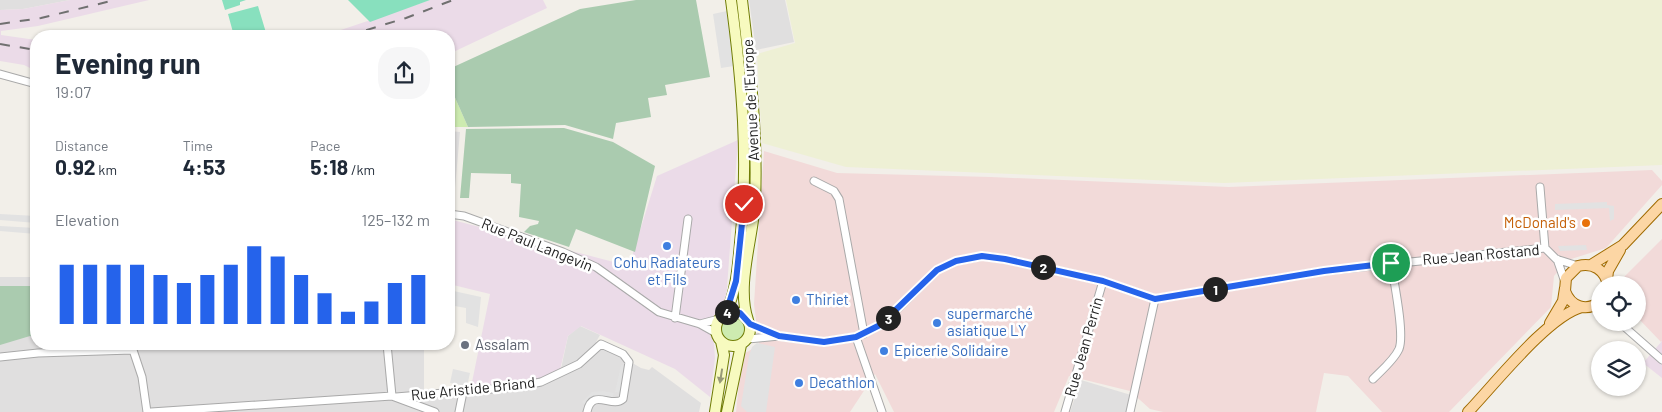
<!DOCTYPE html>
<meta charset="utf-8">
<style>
:root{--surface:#fff;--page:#f6f6f7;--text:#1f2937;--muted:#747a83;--accent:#2563eb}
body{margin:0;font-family:Barlow,sans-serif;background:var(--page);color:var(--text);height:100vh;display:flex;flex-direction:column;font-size:19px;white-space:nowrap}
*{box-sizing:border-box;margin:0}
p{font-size:16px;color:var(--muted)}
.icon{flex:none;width:28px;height:28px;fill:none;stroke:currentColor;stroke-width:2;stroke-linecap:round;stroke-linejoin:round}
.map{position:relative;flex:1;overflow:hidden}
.panel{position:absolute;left:30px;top:30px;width:425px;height:320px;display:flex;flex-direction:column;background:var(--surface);border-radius:20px;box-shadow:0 1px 4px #0004}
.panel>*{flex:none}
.tools{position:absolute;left:1591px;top:276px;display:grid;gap:10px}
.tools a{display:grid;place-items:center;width:55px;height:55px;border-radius:50%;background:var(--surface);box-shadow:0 1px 4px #0004;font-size:25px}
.pin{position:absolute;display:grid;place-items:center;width:42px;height:42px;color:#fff;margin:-21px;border:2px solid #fff;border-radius:50%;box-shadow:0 1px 5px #0007}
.km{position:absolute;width:25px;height:25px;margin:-12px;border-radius:50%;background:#222;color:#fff;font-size:14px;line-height:25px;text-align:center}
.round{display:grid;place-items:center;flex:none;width:52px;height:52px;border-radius:20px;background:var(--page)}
.headline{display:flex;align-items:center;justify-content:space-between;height:85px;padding:0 25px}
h1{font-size:28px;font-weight:700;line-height:38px}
.figures{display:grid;grid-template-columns:repeat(3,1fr);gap:8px;height:85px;padding:5px 25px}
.figures div{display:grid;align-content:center}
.figures b{font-size:21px;font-weight:700}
.figures small{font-size:14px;font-weight:400}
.figures p{font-size:14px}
.chart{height:140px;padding:10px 25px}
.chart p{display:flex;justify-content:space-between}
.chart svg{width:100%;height:90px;margin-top:5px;stroke:var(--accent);stroke-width:6}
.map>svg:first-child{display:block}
</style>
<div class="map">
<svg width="1662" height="412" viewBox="0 0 1662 412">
<rect width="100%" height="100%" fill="#f2efe9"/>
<path fill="#e0dfdf" d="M 0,0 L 70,0 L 23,9 L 0,10 Z
M 749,0 L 785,0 L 794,42 L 756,50 Z
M 449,131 L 460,132 L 453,210 L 449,209 Z
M 0,277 L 36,277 L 36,344 L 424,344 L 424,391 L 428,397 L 532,388 L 559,378 L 568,336 L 580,326 L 600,335 L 596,342 L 641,368 L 649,370 L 652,367 L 701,403 L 699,412 L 0,412 Z
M 1081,380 L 1131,395 L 1126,412 L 1070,412 Z"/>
<path fill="#f2dad9" d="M 764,151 L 837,173 L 991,177 L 1229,187 L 1652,170 L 1662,181 L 1662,185 L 1606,248 L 1568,260 L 1554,276 L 1551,307 L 1449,412 L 1382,412 L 1348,376 L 1324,373 L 1316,412 L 1163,412 L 1150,409 L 1130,391 L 1069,376 L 1054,412 L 894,412 L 875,374 L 850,412 L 736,412 L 742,355 L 759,345 L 754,304 Z
M 1662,239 L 1662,341 L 1661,342 L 1638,318 L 1638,285 L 1621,285 L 1623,278 Z"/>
<path fill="#ebdbe8" d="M 70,0 L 149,0 L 38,26 L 1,31 L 1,35 L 36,40 L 36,71 L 24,65 L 0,61 L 0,10 L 23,9 Z
M 430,0 L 543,0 L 547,8 L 449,54 L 449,36 L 323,36 Z
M 738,140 L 726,301 L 712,319 L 715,358 L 710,397 L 675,369 L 581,326 L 568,336 L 560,370 L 542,378 L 519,384 L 471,387 L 490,294 L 449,284 L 449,219 L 629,266 L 657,176 Z
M 1662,341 L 1662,378 L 1643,363 Z"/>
<path fill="#eef0d5" d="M 786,0 L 1662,0 L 1662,165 L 1224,183 L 846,167 L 762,143 L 757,54 L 795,43 Z"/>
<path fill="#cdebb0" d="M 449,84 L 468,127 L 449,127 Z
M721 329a12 12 0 1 1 24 0a12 12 0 1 1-24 0Z"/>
<path fill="#aacbaf" d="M 636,0 L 696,0 L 710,77 L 665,85 L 667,95 L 648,98 L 651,117 L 616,123 L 613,139 L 565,125 L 468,127 L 449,84 L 449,69 L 580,9 Z
M 564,128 L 613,142 L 655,166 L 635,252 L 576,229 L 569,247 L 524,232 L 530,226 L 538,224 L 539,221 L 519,217 L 521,184 L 511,183 L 511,174 L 471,173 L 469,198 L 460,198 L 466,129 Z
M 0,286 L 36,286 L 36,337 L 30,336 L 0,345 Z"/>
<path fill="#88e0be" d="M 222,0 L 246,0 L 240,2 L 240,5 L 225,10 Z
M 348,0 L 430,0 L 370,22 Z
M 258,6 L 267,36 L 234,36 L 228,14 Z"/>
<path fill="#e2e2e2" d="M 727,11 L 734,66 L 721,68 L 713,14 Z
M 1607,202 L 1607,205 L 1614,206 L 1614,219 L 1610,221 L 1609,208 L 1555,210 L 1555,204 Z
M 0,214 L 36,216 L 36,223 L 0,220 Z
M 0,226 L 36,228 L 36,234 L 0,231 Z
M 1586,245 L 1587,250 L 1560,251 L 1558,246 Z
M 449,290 L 481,297 L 478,327 L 466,323 L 466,308 L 449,305 Z
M 757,343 L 775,347 L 766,412 L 747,412 L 741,406 L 749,356 L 752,347 Z
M 621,365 L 626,366 L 620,393 L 615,392 Z
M 453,369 L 470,373 L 467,386 L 450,383 Z
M 603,391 L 614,393 L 612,399 L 586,406 L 582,402 L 592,392 Z"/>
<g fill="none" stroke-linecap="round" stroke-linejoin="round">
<defs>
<path id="street" d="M 0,74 L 36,84
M 814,181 L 834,191 L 839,199 L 864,334
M 1540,187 L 1545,248
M 449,214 L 464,216 L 563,252 L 596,267 L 659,312 L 700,324 L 716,333
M 1557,259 L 1565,282
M 675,318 L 688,219
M 1619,322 L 1662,360
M 700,324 L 719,319
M 750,324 L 776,335
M 856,337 L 882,412
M 748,339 L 779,336 L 824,342 L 856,337 L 881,325 L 937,270 L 956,261 L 983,256 L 1005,259 L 1103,281 L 1155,299 L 1324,271 L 1545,248 L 1556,259 L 1578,266
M 131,344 L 142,377 L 147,412
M 387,344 L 392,396
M 0,357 L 38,353 L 132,350
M 1373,379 C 1382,370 1394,360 1399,349 C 1405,334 1394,282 1391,263
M 396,397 L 516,387 L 541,382 L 579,364 L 601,344 L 623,354 L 629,362 L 623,399 C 612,409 592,387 587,412
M 151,412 L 392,396 L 435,412
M 459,412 L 463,392
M 1065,412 L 1103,281
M 1130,412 L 1155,299"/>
<path id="secondary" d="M 742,0 C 750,67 758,134 755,202 C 753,239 736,285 748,320
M716 329a17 17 0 1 1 34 0a17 17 0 1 1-34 0Z
M 726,313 C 736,292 738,266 740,243 C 749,161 742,81 731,0
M 715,412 L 724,355 L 721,341
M 727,412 L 741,345"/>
<path id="primary" d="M 1591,265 L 1623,245 L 1662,204
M 1607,280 L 1608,271 L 1620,250
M 1600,302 C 1586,312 1571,307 1565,291 L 1566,278 L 1578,266 C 1593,262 1605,270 1608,285
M 1550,323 L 1563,301 L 1565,288
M 1468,412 C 1494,385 1548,316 1582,307"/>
</defs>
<use href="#street" stroke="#a9a9a9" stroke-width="9"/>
<use href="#secondary" stroke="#707d05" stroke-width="12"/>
<use href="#primary" stroke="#a06b00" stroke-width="12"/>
<use href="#street" stroke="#fff" stroke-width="7"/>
<use href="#secondary" stroke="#f7fabf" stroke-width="10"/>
<use href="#primary" stroke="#fcd6a4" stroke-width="10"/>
<path stroke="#707070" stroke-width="2" stroke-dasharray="10 10" stroke-linecap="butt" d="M 0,24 L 41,18 L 115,0
M 347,36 L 406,18 L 453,0
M 0,44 L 36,50"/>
</g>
<defs><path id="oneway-solid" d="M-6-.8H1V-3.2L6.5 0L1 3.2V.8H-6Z" transform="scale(1.25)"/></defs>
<use fill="#979978" href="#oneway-solid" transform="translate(721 376) rotate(99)"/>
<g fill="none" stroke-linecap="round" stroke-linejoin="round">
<defs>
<path id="route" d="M 744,204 L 736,281 L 726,313 L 740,313 L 750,324 L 779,336 L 824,342 L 856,337 L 880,325 L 937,270 L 956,261 L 982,256 L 1005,259 L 1103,281 L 1155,299 L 1324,271 L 1391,263"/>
</defs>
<use href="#route" stroke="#fff" stroke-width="10"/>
<use href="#route" stroke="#2563eb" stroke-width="6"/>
</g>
<circle fill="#e8710a" stroke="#fff" stroke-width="2" cx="1586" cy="223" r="5"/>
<g fill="#3f7fe0" stroke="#fff" stroke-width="2">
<circle cx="667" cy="246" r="5"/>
<circle cx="796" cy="300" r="5"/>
<circle cx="937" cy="323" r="5"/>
<circle cx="884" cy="351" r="5"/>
<circle cx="799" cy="383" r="5"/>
</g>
<circle fill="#6b7280" stroke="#fff" stroke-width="2" cx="465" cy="345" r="5"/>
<g text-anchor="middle" stroke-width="5" stroke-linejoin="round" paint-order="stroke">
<g font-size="15" fill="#222" stroke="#fff">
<text transform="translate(751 100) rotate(-93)" y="5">Avenue de l'Europe</text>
<text transform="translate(537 245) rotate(22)" y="5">Rue Paul Langevin</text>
<text transform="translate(1481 255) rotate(-5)" y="5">Rue Jean Rostand</text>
<text transform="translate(1084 347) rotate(-74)" y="5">Rue Jean Perrin</text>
<text transform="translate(473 389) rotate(-6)" y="5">Rue Aristide Briand</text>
</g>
<g font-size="15" fill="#c56008" stroke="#fff" text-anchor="end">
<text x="1576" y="228">McDonald's</text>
</g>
<g font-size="15" fill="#366cbe" stroke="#fff" text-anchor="start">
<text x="667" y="268" text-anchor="middle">Cohu Radiateurs<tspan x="667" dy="17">et Fils</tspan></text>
<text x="806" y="305">Thiriet</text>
<text x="947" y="319">supermarché<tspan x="947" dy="17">asiatique LY</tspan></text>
<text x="894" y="356">Epicerie Solidaire</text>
<text x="809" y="388">Decathlon</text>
</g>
<g font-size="15" fill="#5b616d" stroke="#fff" text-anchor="start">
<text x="475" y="350">Assalam</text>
</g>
</g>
</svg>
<div class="tools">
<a><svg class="icon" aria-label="locate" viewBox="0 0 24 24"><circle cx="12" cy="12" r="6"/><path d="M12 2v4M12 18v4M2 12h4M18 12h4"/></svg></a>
<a><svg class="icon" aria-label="layers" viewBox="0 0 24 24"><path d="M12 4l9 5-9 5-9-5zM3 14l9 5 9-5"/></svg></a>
</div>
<div class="pin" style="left:1391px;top:263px;background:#1e9e55"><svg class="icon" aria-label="arrive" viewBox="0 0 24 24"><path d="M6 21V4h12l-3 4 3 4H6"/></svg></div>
<div class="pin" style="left:744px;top:204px;background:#d93025"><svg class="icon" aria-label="check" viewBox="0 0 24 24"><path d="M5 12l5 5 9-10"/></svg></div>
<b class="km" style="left:1215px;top:289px">1</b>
<b class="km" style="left:1043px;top:267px">2</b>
<b class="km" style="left:888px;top:318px">3</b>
<b class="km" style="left:727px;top:312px">4</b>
<section class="panel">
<div class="headline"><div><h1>Evening run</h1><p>19:07</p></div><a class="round"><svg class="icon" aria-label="share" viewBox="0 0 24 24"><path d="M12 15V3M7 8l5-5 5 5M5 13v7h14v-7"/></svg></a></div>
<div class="figures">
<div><p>Distance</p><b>0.92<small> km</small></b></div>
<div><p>Time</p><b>4:53</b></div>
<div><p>Pace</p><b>5:18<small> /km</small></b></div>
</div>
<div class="chart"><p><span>Elevation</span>125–132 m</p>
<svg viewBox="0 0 160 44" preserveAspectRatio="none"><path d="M5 44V15M15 44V15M25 44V15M35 44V15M45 44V20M55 44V24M65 44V20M75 44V15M85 44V6M95 44V11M105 44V20M115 44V29M125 44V38M135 44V33M145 44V24M155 44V20"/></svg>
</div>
</section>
</div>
